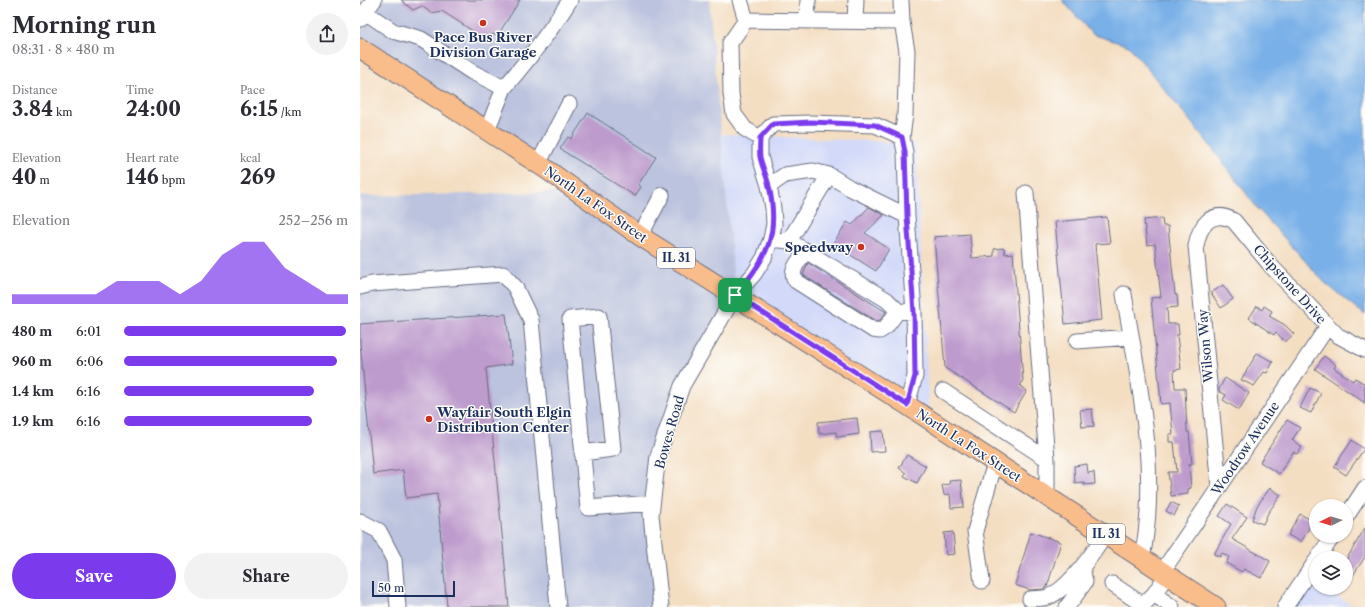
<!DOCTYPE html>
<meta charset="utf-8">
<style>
:root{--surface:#fff;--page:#f2f2f3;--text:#2b2b33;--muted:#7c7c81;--accent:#7c3aed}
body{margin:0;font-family:"Libre Caslon Text",serif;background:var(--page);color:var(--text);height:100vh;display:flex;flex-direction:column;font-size:15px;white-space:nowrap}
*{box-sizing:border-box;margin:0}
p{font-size:13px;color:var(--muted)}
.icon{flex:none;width:22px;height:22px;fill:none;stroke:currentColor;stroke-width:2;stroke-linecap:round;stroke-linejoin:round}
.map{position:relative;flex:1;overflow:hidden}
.drawer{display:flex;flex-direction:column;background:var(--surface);width:360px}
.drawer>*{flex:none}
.needle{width:26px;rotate:265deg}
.fabs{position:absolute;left:949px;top:499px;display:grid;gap:8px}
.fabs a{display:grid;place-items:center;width:44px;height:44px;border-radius:50%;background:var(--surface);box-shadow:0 1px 3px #0004;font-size:20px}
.scale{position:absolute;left:12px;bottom:10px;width:83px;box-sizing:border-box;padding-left:4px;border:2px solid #1b2f5e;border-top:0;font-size:11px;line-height:14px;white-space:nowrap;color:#1b2f5e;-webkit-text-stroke:3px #fdfcf7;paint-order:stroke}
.pin{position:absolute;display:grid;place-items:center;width:34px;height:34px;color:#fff;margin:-17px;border-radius:8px;box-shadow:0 2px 6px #0006}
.round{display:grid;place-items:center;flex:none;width:42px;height:42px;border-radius:21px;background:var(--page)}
.overview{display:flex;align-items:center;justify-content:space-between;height:68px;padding:0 12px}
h1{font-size:22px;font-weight:700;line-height:30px}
.figures{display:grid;grid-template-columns:repeat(3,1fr);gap:6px;height:68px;padding:4px 12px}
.figures div{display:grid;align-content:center}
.figures b{font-size:20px;font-weight:700}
.figures small{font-size:11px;font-weight:400}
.figures p{font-size:11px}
.chart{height:112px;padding:8px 12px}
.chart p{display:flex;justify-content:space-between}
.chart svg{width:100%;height:72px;margin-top:4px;fill:var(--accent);opacity:.7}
.action{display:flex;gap:8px;margin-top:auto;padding:8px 12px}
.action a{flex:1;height:46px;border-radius:24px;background:var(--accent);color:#fff;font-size:16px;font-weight:700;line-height:46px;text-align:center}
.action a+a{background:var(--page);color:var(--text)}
ul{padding:0 12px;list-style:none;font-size:13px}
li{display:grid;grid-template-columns:64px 48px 1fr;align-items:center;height:30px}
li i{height:10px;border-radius:5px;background:var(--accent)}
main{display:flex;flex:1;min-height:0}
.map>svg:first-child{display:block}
</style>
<main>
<section class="drawer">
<div class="overview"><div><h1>Morning run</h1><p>08:31 · 8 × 480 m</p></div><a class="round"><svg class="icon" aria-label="share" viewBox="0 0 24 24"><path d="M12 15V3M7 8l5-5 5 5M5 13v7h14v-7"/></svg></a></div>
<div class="figures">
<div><p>Distance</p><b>3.84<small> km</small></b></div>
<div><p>Time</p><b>24:00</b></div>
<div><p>Pace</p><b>6:15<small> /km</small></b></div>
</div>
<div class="figures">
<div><p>Elevation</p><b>40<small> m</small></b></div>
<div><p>Heart rate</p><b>146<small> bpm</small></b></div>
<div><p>kcal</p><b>269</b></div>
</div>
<div class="chart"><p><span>Elevation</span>252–256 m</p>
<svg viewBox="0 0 160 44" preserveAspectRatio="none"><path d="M0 44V38L10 38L20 38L30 38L40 38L50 30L60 30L70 30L80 38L90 30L100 14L110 6L120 6L130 22L140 30L150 38L160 38V44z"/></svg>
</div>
<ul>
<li><b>480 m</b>6:01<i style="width:99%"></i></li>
<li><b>960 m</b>6:06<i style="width:95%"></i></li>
<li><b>1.4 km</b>6:16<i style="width:85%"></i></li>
<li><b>1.9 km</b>6:16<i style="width:84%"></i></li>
</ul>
<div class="action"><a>Save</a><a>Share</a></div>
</section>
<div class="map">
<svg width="1005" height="607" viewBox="0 0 1005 607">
<rect width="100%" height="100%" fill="#fdfcf7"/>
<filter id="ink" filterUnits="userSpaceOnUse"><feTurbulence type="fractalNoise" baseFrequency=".025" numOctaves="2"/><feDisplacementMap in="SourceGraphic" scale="8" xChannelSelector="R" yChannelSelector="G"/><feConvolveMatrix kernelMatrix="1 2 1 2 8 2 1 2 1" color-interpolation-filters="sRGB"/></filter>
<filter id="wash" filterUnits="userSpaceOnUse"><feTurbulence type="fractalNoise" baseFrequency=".012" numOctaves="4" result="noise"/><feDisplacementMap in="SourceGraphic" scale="16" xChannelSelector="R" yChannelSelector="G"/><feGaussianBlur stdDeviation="0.9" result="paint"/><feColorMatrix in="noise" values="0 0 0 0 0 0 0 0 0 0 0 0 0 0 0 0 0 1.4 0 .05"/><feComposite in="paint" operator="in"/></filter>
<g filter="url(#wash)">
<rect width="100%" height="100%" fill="#f4dec2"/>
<path fill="#d2d9f9" d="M 361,134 L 556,143 L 569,415 L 375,293 Z
M 945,575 L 956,582 L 956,588 L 966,588 L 994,607 L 923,607 Z"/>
<path fill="#bcc3de" d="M 0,0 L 349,0 L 375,293 L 0,48 Z
M 208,192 L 369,297 L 296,456 L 295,607 L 0,607 L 0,196 Z"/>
<path fill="#79b0e8" stroke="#4a70a3" d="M 702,0 L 1005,0 L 1005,315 L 965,283 L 898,209 L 849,144 L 769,46 L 732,34 Z"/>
<g id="blocks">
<path fill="#be9bcd" d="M 41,0 L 160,0 L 139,33 L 122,37 L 82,11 L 71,13 L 62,6 L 53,10 Z
M 228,113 L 296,157 L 278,185 L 281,187 L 275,196 L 200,149 L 208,137 L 211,139 Z
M 509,207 L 524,215 L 505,233 L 529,249 L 516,271 L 473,244 L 487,222 L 492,225 Z
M 747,217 L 750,243 L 735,244 L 742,320 L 705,324 L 695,222 Z
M 802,218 L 803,226 L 808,226 L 815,295 L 817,295 L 818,307 L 807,308 L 808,324 L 818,324 L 819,335 L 817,335 L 821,369 L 814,370 L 815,388 L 825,388 L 827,432 L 829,432 L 832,464 L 829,464 L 831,488 L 828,489 L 828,494 L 811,496 L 808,472 L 817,472 L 814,442 L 809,442 L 809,434 L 813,434 L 810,403 L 801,404 L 791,298 L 801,297 L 795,244 L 787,245 L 784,220 Z
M 610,234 L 612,258 L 634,256 L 634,249 L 644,248 L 645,254 L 653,253 L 663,380 L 660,386 L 667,391 L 654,412 L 585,368 L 574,237 Z
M 448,263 L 526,312 L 520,320 L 516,321 L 443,275 Z
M 863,285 L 873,299 L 861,308 L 851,293 Z
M 897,306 L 902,310 L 904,306 L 912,311 L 909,316 L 925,325 L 934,334 L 925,342 L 916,332 L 914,335 L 889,318 Z
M 146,314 L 152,364 L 126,368 L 149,607 L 87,607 L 77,494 L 46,498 L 43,470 L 13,474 L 0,343 L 0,324 Z
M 897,353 L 913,362 L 907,373 L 904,372 L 894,386 L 881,380 Z
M 964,356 L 976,365 L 974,368 L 993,381 L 995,378 L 1005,384 L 1005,403 L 955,369 Z
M 865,378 L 889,393 L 879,410 L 863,400 L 866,395 L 859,391 L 859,389 Z
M 950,388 L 961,393 L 951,413 L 940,408 Z
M 732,409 L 734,426 L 722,427 L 720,410 Z
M 497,418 L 499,434 L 477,437 L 476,432 L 459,434 L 458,422 Z
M 927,420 L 940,428 L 932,440 L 942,447 L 937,454 L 933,452 L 919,474 L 900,462 Z
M 523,431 L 525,451 L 511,452 L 510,432 Z
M 992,440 L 1004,449 L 986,475 L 974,467 Z
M 547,455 L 566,466 L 557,483 L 544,476 L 546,473 L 539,468 Z
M 727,464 L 728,473 L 734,472 L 735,484 L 724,485 L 724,482 L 715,483 L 714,466 Z
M 601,480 L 604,507 L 591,508 L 590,494 L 584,495 L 582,485 L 590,484 L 589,481 Z
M 910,488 L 921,495 L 908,513 L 903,524 L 892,520 L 897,506 Z
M 811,502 L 819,506 L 814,516 L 806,511 Z
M 867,504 L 887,517 L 872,539 L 910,561 L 901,578 L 884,569 L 882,572 L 866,563 L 869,557 L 862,553 L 860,557 L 854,554 L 871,524 L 859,516 Z
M 940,514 L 953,521 L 941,542 L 928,535 Z
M 1005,528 L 1005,557 L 986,586 L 986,560 Z
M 593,532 L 595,554 L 586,555 L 584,533 Z
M 671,532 L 701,542 L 687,587 L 684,589 L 670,590 L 655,585 Z"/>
</g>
</g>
<g filter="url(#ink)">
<use href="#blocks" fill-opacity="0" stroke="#676c81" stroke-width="1"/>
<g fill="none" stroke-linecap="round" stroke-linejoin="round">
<defs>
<path id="minor" d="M 380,0 L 386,20
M 541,0 L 542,22 L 547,51 L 545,115 L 542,137
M 5,12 L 33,31 L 61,39 L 112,72 L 144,88 L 127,130
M 0,19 L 14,0
M 447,21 L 448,0
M 495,21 L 496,0
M 144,88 C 168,60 190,32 210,0
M 400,138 L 385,129 L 374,114 L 371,94 L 370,43 L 386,20 L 542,22
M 178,164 L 209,104
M 409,186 L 425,175 L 453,171 L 469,175 L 490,188 L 547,216
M 666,193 L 687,459 L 687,496
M 280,236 L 302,195
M 411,239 L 429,241 L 527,300 L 538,311 L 554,312
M 429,241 L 469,175
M 446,251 C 440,260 428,271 436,281 L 513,330 L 520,331 L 526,327 L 538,311
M 0,287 L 12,284 L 143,274 L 155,287 L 171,320 L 198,607
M 764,294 C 778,380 800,470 782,558
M 717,341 L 771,337
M 583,391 L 687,459
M 222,453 L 253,449 L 239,316 L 210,319 L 228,508 L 292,503
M 859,487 L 836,246 C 839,226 852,208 874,221 L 912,267 L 977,335 L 1005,350
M 986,517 L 1005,488
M 0,521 L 19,531 L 34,560 L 38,607
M 958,558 L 973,536
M 802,572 L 968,326
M 622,581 L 615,531 L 635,463
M 752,584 L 783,605 L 794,594 L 807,575
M 794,594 L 812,607
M 670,599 C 675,598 683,599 688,597 C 709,589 734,552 746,534
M 301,607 L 291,515 L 298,456 L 322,386 L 375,295 L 394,274 L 404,258 L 411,239 L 414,224 L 413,208 L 409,186 L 400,157 L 400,138 L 413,124 L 451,123 L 515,125 L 542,137 L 545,152 L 547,216 L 554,312 L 555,376 L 547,405
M 707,607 L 725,582 L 722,567
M 925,607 L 956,561"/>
<path id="major" d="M 0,48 L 186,169 L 280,236 L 547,405 L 856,607"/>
</defs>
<use href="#minor" stroke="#676c81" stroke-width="17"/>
<use href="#major" stroke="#676c81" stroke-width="21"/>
<use href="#minor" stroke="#fff" stroke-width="15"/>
<use href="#major" stroke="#f9bc8b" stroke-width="19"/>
</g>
</g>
<g fill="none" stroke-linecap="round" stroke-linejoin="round" filter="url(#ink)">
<defs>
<path id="route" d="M 451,122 L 515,125 L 542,137 L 545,152 L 547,216 L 554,312 L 555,376 L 547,405 L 375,295 C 407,259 420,235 409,186 C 407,176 402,167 400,157 C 399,151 400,144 400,138 L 413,124 Z"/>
</defs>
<use href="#route" stroke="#fff" stroke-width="8"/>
<use href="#route" stroke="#7c3aed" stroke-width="5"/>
</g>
<g fill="#c8321e" stroke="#fdfcf7" stroke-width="1.5">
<circle cx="123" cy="23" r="4"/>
<circle cx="501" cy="247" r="4"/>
<circle cx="69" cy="419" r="4"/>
</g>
<g text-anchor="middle" stroke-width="3" stroke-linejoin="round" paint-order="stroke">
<g fill="#fdfcf7" stroke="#5f6c8c" stroke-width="1">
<rect x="297" y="248" width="38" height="20" rx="3"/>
<rect x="727" y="524" width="38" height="20" rx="3"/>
</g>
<g font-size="12" font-weight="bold" fill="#1b2f5e">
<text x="316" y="262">IL 31</text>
<text x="746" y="538">IL 31</text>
</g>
<g font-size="13" font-weight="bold" fill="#1b2f5e" stroke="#fdfcf7">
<text x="123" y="42">Pace Bus River<tspan x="123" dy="15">Division Garage</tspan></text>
<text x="493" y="252" text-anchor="end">Speedway</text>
<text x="77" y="417" text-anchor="start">Wayfair South Elgin<tspan x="77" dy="15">Distribution Center</tspan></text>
</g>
<g font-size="13" fill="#1b2f5e" stroke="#fdfcf7">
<text transform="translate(236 204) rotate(35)" y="5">North La Fox Street</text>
<text transform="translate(930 284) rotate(48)" y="5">Chipstone Drive</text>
<text transform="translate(845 346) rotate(-95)" y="5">Wilson Way</text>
<text transform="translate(309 432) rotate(-74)" y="5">Bowes Road</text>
<text transform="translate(609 445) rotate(33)" y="5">North La Fox Street</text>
<text transform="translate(885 448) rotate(-56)" y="5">Woodrow Avenue</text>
</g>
</g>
</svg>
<div class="fabs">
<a><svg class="needle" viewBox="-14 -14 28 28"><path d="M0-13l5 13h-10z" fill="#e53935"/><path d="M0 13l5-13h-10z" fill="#7c7c81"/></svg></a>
<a><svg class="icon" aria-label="layers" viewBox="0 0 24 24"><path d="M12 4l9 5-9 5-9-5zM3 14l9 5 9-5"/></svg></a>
</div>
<div class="scale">50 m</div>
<div class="pin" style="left:375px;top:295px;background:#1e9e55"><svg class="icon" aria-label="arrive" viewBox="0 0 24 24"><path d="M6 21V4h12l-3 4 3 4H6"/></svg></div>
</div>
</main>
